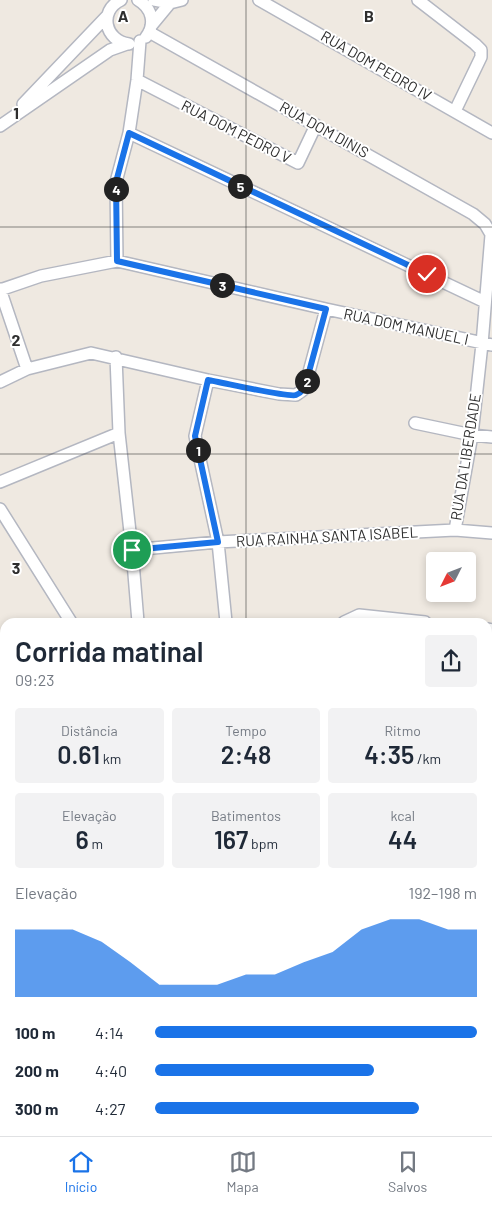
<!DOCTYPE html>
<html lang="pt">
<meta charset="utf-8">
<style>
:root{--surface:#fff;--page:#f2f2f3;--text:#1f2937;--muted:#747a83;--line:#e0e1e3;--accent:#1a73e8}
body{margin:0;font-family:Barlow,sans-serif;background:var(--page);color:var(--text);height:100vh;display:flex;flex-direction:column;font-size:19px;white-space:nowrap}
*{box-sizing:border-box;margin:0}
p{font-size:16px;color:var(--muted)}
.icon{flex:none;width:28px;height:28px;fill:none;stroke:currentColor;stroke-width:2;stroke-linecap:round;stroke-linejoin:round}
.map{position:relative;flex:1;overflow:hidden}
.panel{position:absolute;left:0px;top:618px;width:492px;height:519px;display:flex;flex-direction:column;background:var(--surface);border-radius:15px 15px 0 0;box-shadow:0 2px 8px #0003}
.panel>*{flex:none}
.needle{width:32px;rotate:228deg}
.controls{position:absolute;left:426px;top:552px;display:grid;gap:10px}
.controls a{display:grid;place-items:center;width:50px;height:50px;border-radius:5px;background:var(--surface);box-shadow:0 2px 8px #0003;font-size:25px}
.pin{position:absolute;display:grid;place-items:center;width:42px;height:42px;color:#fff;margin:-21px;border:2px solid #fff;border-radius:50%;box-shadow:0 1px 5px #0007}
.km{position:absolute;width:25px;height:25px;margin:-12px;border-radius:50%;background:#222;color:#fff;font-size:14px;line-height:25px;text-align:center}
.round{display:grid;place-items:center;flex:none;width:52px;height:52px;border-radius:5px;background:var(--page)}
.headline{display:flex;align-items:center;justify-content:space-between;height:85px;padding:0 15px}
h1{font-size:28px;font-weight:600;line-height:38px}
.metrics{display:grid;grid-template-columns:repeat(3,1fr);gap:8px;height:85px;padding:5px 15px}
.metrics div{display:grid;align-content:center;border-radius:5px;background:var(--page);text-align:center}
.metrics b{font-size:25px;font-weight:600}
.metrics small{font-size:14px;font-weight:400}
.metrics p{font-size:14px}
.chart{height:140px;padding:10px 15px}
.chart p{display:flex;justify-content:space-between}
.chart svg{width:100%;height:90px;margin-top:5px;fill:var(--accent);opacity:.7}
ul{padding:0 15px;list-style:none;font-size:16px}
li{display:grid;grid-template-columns:80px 60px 1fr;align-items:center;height:38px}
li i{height:12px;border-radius:6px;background:var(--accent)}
.tabs{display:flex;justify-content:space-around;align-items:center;height:70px;border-top:1px solid var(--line);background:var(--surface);font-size:14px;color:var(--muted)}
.tabs a{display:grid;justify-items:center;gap:2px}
.tabs .selected{color:var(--accent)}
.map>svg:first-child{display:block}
</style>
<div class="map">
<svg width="492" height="1136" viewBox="0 0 492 1136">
<rect width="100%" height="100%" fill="#efe9e1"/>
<path fill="#b6e59e" d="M 5,977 L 5,1131 L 253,1131 L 255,1136 L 0,1136 L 0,982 Z"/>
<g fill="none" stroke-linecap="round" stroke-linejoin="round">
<defs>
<path id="minor" d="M 121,0 C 98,11 105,41 129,44
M 138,0 C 152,8 156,24 146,37
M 154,0 L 170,3 L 182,0
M 259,0 L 492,133
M 418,0 L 475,44 L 481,50 L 481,57 L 455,111
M 151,26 L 170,3
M 149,32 L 473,214 L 485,224 L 492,236
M 137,80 L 298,163 L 316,125
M 23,104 L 107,16
M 0,126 L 110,50 L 127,44
M 129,133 L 485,302
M 117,261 L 116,182 L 129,133 L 137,80 L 140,41
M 0,289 L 27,369
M 0,290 L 41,276 L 117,261 L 326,309 L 492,345
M 116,357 L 119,433 L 132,550 L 138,622
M 208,380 L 195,436 L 218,542 L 226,622
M 0,382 L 27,369 L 91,353 L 208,380 L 279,394 L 296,395 L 303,390 L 306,383 L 326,309
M 415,423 L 472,435 L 492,437
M 0,482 L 119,433
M 0,509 L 71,622
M 455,530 L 472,435 L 482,344 L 491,235
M 132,550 L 218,542 L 455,530 L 492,533
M 344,622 L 359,615 L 425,622
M 488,629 L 492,630
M 0,667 L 5,675
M 488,670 L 492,721
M 0,724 L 5,723
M 488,766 L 492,764
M 0,852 L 5,864
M 0,876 L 5,874
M 488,1010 L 492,1008
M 488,1115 L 492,1112
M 310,1131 L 311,1136
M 447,1136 L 456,1131"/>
</defs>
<use href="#minor" stroke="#b4b7c1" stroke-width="14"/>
<use href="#minor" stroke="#fff" stroke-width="11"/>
</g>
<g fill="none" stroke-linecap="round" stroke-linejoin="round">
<defs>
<path id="route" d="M 132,550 L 218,542 L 195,436 L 208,380 C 221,382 288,398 296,395 C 302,393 304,388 306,383 L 326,309 L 117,261 L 116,182 L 129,133 L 427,274"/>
</defs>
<use href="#route" stroke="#fff" stroke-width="10"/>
<use href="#route" stroke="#1a73e8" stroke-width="6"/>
</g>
<path fill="none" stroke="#2e2e2e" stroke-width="1" stroke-opacity="0.55" d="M 246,0 L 246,622M 0,227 L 492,227M 0,454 L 492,454M 0,682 L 5,682M 488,682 L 492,682M 0,909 L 5,909M 488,909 L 492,909M 246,1131 L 246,1136"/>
<g text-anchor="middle" stroke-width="4" stroke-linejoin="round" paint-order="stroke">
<g font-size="15" fill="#2e2e2e" stroke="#fff">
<text transform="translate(376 66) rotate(30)" y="5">RUA DOM PEDRO IV</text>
<text transform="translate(324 130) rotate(29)" y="5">RUA DOM DINIS</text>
<text transform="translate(236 132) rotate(27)" y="5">RUA DOM PEDRO V</text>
<text transform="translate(406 327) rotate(12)" y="5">RUA DOM MANUEL I</text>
<text transform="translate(466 457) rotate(-81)" y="5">RUA DA LIBERDADE</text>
<text transform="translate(327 537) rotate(-3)" y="5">RUA RAINHA SANTA ISABEL</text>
</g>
</g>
<g font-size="16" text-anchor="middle" font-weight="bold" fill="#2e2e2e" stroke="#fff" stroke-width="4" stroke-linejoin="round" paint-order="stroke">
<text x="123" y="22">A</text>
<text x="369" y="22">B</text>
<text x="16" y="119">1</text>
<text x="16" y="346">2</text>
<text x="16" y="574">3</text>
</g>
</svg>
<div class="controls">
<a><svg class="needle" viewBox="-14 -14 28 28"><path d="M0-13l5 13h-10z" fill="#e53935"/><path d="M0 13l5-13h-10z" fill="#747a83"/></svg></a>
</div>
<div class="pin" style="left:132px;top:550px;background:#1e9e55"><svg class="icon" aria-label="arrive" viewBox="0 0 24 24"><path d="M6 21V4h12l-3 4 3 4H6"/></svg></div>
<div class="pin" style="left:427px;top:274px;background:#d93025"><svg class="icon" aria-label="check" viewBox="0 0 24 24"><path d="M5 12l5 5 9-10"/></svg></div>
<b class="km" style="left:198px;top:450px">1</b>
<b class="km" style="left:307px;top:381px">2</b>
<b class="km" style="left:222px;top:285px">3</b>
<b class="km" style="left:116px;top:189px">4</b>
<b class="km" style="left:240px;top:186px">5</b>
<section class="panel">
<div class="headline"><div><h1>Corrida matinal</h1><p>09:23</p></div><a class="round"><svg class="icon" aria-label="share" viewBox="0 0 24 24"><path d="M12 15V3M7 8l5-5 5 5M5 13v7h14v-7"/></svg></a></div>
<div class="metrics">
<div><p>Distância</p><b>0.61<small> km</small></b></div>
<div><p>Tempo</p><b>2:48</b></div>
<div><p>Ritmo</p><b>4:35<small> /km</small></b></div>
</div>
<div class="metrics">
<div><p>Elevação</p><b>6<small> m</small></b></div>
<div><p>Batimentos</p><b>167<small> bpm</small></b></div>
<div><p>kcal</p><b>44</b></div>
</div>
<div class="chart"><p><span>Elevação</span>192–198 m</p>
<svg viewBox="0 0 160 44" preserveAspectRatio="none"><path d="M0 44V11L10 11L20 11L30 17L40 27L50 38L60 38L70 38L80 33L90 33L100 27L110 22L120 11L130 6L140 6L150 11L160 11V44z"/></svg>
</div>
<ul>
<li><b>100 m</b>4:14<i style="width:100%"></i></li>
<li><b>200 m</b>4:40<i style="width:68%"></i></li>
<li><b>300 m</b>4:27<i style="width:82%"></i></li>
</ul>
</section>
</div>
<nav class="tabs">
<a class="selected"><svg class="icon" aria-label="home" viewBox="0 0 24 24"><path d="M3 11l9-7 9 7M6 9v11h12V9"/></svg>Início</a>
<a><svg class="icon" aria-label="map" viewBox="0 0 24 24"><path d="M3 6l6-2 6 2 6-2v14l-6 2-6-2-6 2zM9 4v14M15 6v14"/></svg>Mapa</a>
<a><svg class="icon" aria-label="saved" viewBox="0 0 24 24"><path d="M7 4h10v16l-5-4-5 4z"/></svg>Salvos</a>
</nav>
